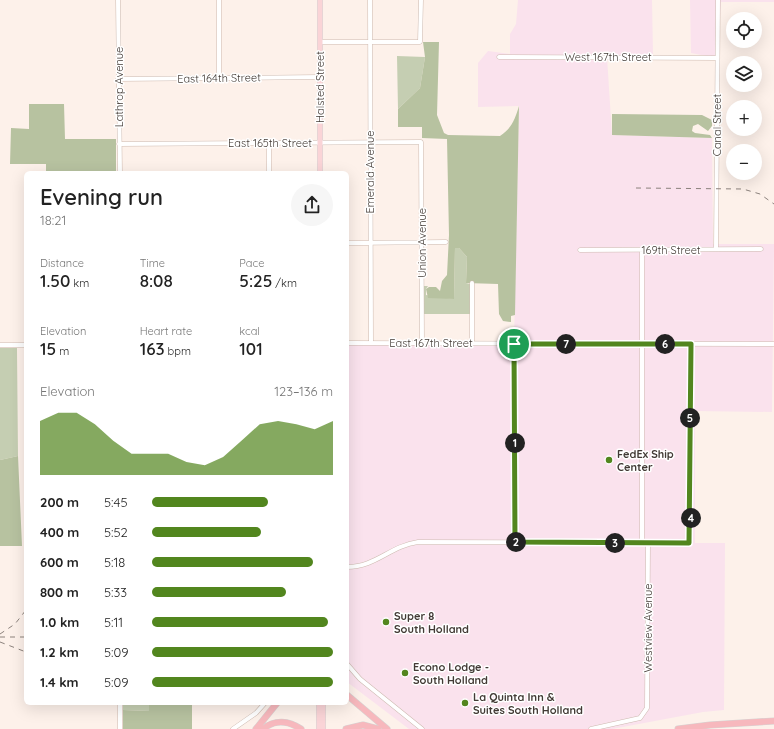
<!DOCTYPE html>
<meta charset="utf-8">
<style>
:root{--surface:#fff;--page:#f6f6f6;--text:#222;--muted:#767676;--accent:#52861e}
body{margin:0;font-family:Quicksand,sans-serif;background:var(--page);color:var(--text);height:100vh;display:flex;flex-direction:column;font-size:15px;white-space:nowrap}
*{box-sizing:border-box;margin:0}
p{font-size:13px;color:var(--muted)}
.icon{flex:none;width:22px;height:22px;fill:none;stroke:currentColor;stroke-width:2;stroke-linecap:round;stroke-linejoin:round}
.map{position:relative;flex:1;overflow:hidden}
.details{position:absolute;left:24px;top:171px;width:325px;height:534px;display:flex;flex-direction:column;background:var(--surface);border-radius:6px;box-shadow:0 4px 16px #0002}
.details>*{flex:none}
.buttons{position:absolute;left:726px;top:12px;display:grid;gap:8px}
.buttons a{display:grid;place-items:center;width:36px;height:36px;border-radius:50%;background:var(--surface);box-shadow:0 4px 16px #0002;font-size:20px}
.pin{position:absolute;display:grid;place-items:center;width:34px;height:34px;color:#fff;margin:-17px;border:2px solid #fff;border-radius:50%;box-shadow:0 1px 4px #0007}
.km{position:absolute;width:20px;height:20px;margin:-10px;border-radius:50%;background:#222;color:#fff;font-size:11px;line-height:20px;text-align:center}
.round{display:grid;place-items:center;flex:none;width:42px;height:42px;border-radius:21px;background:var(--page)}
.head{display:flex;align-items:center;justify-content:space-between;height:68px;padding:0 16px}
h1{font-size:22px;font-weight:600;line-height:30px}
.figures{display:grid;grid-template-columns:repeat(3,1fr);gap:6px;height:68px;padding:4px 16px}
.figures div{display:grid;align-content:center}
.figures b{font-size:17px;font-weight:600}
.figures small{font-size:11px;font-weight:400}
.figures p{font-size:11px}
.chart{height:112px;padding:8px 16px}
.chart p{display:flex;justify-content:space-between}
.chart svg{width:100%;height:72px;margin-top:4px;fill:var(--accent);opacity:.7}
ul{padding:0 16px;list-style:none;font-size:13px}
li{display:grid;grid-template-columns:64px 48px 1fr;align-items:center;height:30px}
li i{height:10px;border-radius:5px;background:var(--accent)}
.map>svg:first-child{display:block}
</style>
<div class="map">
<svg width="774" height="729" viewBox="0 0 774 729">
<rect width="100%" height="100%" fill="#fdf1ea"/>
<path fill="#fae2ed" d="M 518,0 L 652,0 L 653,54 L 607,57 L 612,135 L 712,138 L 713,244 L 774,244 L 772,412 L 695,411 L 695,543 L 725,543 L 724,710 L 703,712 L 612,729 L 409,729 L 347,682 L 347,343 L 514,343 L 519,106 L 478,107 L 478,63 L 488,51 L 510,54 L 510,34 L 516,24 Z
M 690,0 L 774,0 L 774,2 L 721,2 L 717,58 L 691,53 Z"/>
<path fill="#c5ceb2" d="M 397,56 L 425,57 L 420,88 L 398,109 Z
M 455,248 L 459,248 L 467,257 L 466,283 L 470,284 L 470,314 L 424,314 L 423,286 L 428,286 L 426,289 L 426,295 L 454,299 Z
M 0,348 L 17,348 L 18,456 L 0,460 Z
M 123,704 L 149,704 L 149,711 L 123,710 Z"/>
<path fill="#b7c2a0" d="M 423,42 L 439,42 L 437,115 L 444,133 L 448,135 L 500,136 C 512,128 515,119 519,106 L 515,315 L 511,316 L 511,322 L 503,321 L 499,314 L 498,284 L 466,283 L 467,257 L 459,248 L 455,248 L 454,299 L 428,298 L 426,289 L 429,287 L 436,287 L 440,291 L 442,281 L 447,275 L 449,235 L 447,139 L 422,138 L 422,127 L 398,127 L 398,109 L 420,88 L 425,57 Z
M 29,104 L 64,104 L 65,139 L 116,139 L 116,173 L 46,173 L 46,164 L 10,164 L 11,128 L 29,129 Z
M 612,114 L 702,115 L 712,120 L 712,126 L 708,131 L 698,124 L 693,126 L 692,131 L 695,133 L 710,135 L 712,138 L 612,135 Z
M 18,456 L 22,546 L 0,546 L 0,460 Z
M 192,703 L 192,729 L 123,729 L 123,710 L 149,711 L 149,704 Z"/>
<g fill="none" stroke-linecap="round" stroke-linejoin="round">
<defs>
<path id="minor" d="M 118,0 L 120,173
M 219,0 L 219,78
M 370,0 L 371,343
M 320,42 L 420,42 L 421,0
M 499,57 L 717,58
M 118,79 L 320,77
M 119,144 L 421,142 L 422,343
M 269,173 L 269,143
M 347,243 L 446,242
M 716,249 L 718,0
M 580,250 L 761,249
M 642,250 L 642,543
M 347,343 L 774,344
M 472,343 L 472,283
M 514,344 L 515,542
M 0,345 L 26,345
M 347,567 C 376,567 390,546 418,542 L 689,543 L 691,344
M 347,664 L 360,679 L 422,729
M 120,729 L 120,703
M 233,729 L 256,713 L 265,703
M 591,729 L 640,718 L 647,708 L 648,543"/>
<path id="major" d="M 320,0 L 320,173
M 319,703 L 319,729
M 323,729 L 323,703"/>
<path id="highway" d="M 347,695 L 387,729
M 256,729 L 277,703
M 263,729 C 275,719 289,721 301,729
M 346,729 L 363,725 L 378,729
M 678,729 L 710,725 L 774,721"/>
</defs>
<use href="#minor" stroke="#cdbab0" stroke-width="5"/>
<use href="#major" stroke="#d5d4d3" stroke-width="6"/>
<use href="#highway" stroke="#d5d4d3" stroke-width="7"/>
<use href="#minor" stroke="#fff" stroke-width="4"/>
<use href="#major" stroke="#fad4d7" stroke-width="5"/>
<use href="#highway" stroke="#f7b8bd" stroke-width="6"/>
<path stroke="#8c827d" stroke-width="1" stroke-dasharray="5 5" stroke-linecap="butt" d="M 636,188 L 743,189 L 760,194 L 774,204
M 0,634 L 15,624 L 26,610
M 0,637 L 26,637
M 0,642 L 26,652"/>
</g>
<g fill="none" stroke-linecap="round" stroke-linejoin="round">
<defs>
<path id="route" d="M 514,344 L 691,344 L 689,543 L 515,542 Z"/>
</defs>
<use href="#route" stroke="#fff" stroke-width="8"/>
<use href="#route" stroke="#52861e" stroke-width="5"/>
</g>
<g fill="#52861e" stroke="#fff" stroke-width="1.5">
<circle cx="609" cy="460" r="4"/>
<circle cx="386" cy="622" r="4"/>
<circle cx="405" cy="673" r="4"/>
<circle cx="465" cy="703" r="4"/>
</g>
<g text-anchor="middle" stroke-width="3" stroke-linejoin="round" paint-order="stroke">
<g font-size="11" fill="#423a35" stroke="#fff">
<text x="608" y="61">West 167th Street</text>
<text transform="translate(219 78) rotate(-1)" y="4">East 164th Street</text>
<text transform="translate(119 87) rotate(-90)" y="4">Lathrop Avenue</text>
<text transform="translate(320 87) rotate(-90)" y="4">Halsted Street</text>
<text transform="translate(717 125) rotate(-90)" y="4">Canal Street</text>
<text x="270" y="147">East 165th Street</text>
<text transform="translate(370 172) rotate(-90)" y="4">Emerald Avenue</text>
<text transform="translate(422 243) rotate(-90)" y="4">Union Avenue</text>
<text x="671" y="254">169th Street</text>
<text x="431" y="347">East 167th Street</text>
<text transform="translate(648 628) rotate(-90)" y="4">Westview Avenue</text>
</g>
<g font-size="11" font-weight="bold" fill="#423a35" stroke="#fff" text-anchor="start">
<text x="617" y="458">FedEx Ship<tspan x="617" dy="13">Center</tspan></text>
<text x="394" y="620">Super 8<tspan x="394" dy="13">South Holland</tspan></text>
<text x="413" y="671">Econo Lodge -<tspan x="413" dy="13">South Holland</tspan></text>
<text x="473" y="701">La Quinta Inn &amp;<tspan x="473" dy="13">Suites South Holland</tspan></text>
</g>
</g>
</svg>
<div class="buttons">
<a><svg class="icon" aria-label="locate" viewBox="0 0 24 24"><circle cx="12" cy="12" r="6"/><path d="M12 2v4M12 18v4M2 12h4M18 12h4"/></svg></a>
<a><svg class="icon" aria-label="layers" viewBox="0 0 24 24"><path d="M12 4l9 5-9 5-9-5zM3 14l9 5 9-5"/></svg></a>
<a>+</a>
<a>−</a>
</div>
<div class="pin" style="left:514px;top:344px;background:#1e9e55"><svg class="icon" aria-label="arrive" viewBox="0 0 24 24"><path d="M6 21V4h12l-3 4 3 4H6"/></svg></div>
<b class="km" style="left:515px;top:443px">1</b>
<b class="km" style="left:516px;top:542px">2</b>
<b class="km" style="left:615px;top:543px">3</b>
<b class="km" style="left:691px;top:518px">4</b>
<b class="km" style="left:690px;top:418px">5</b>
<b class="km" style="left:665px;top:344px">6</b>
<b class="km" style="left:566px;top:344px">7</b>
<section class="details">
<div class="head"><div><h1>Evening run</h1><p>18:21</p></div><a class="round"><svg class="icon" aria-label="share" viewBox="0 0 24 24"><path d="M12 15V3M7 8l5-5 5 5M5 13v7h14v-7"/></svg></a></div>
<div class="figures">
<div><p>Distance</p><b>1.50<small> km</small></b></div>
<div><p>Time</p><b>8:08</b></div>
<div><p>Pace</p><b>5:25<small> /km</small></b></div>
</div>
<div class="figures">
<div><p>Elevation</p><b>15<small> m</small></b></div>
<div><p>Heart rate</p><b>163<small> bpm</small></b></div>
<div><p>kcal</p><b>101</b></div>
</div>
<div class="chart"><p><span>Elevation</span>123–136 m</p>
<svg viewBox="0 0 160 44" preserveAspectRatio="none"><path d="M0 44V11L10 6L20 6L30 13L40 23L50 31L60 31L70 31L80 36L90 38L100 33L110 23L120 13L130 11L140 13L150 16L160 11V44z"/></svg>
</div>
<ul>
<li><b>200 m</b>5:45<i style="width:64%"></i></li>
<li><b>400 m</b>5:52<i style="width:60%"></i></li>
<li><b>600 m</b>5:18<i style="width:89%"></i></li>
<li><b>800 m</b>5:33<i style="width:74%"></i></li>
<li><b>1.0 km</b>5:11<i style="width:97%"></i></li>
<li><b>1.2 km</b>5:09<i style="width:100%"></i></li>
<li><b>1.4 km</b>5:09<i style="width:100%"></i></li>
</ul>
</section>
</div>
